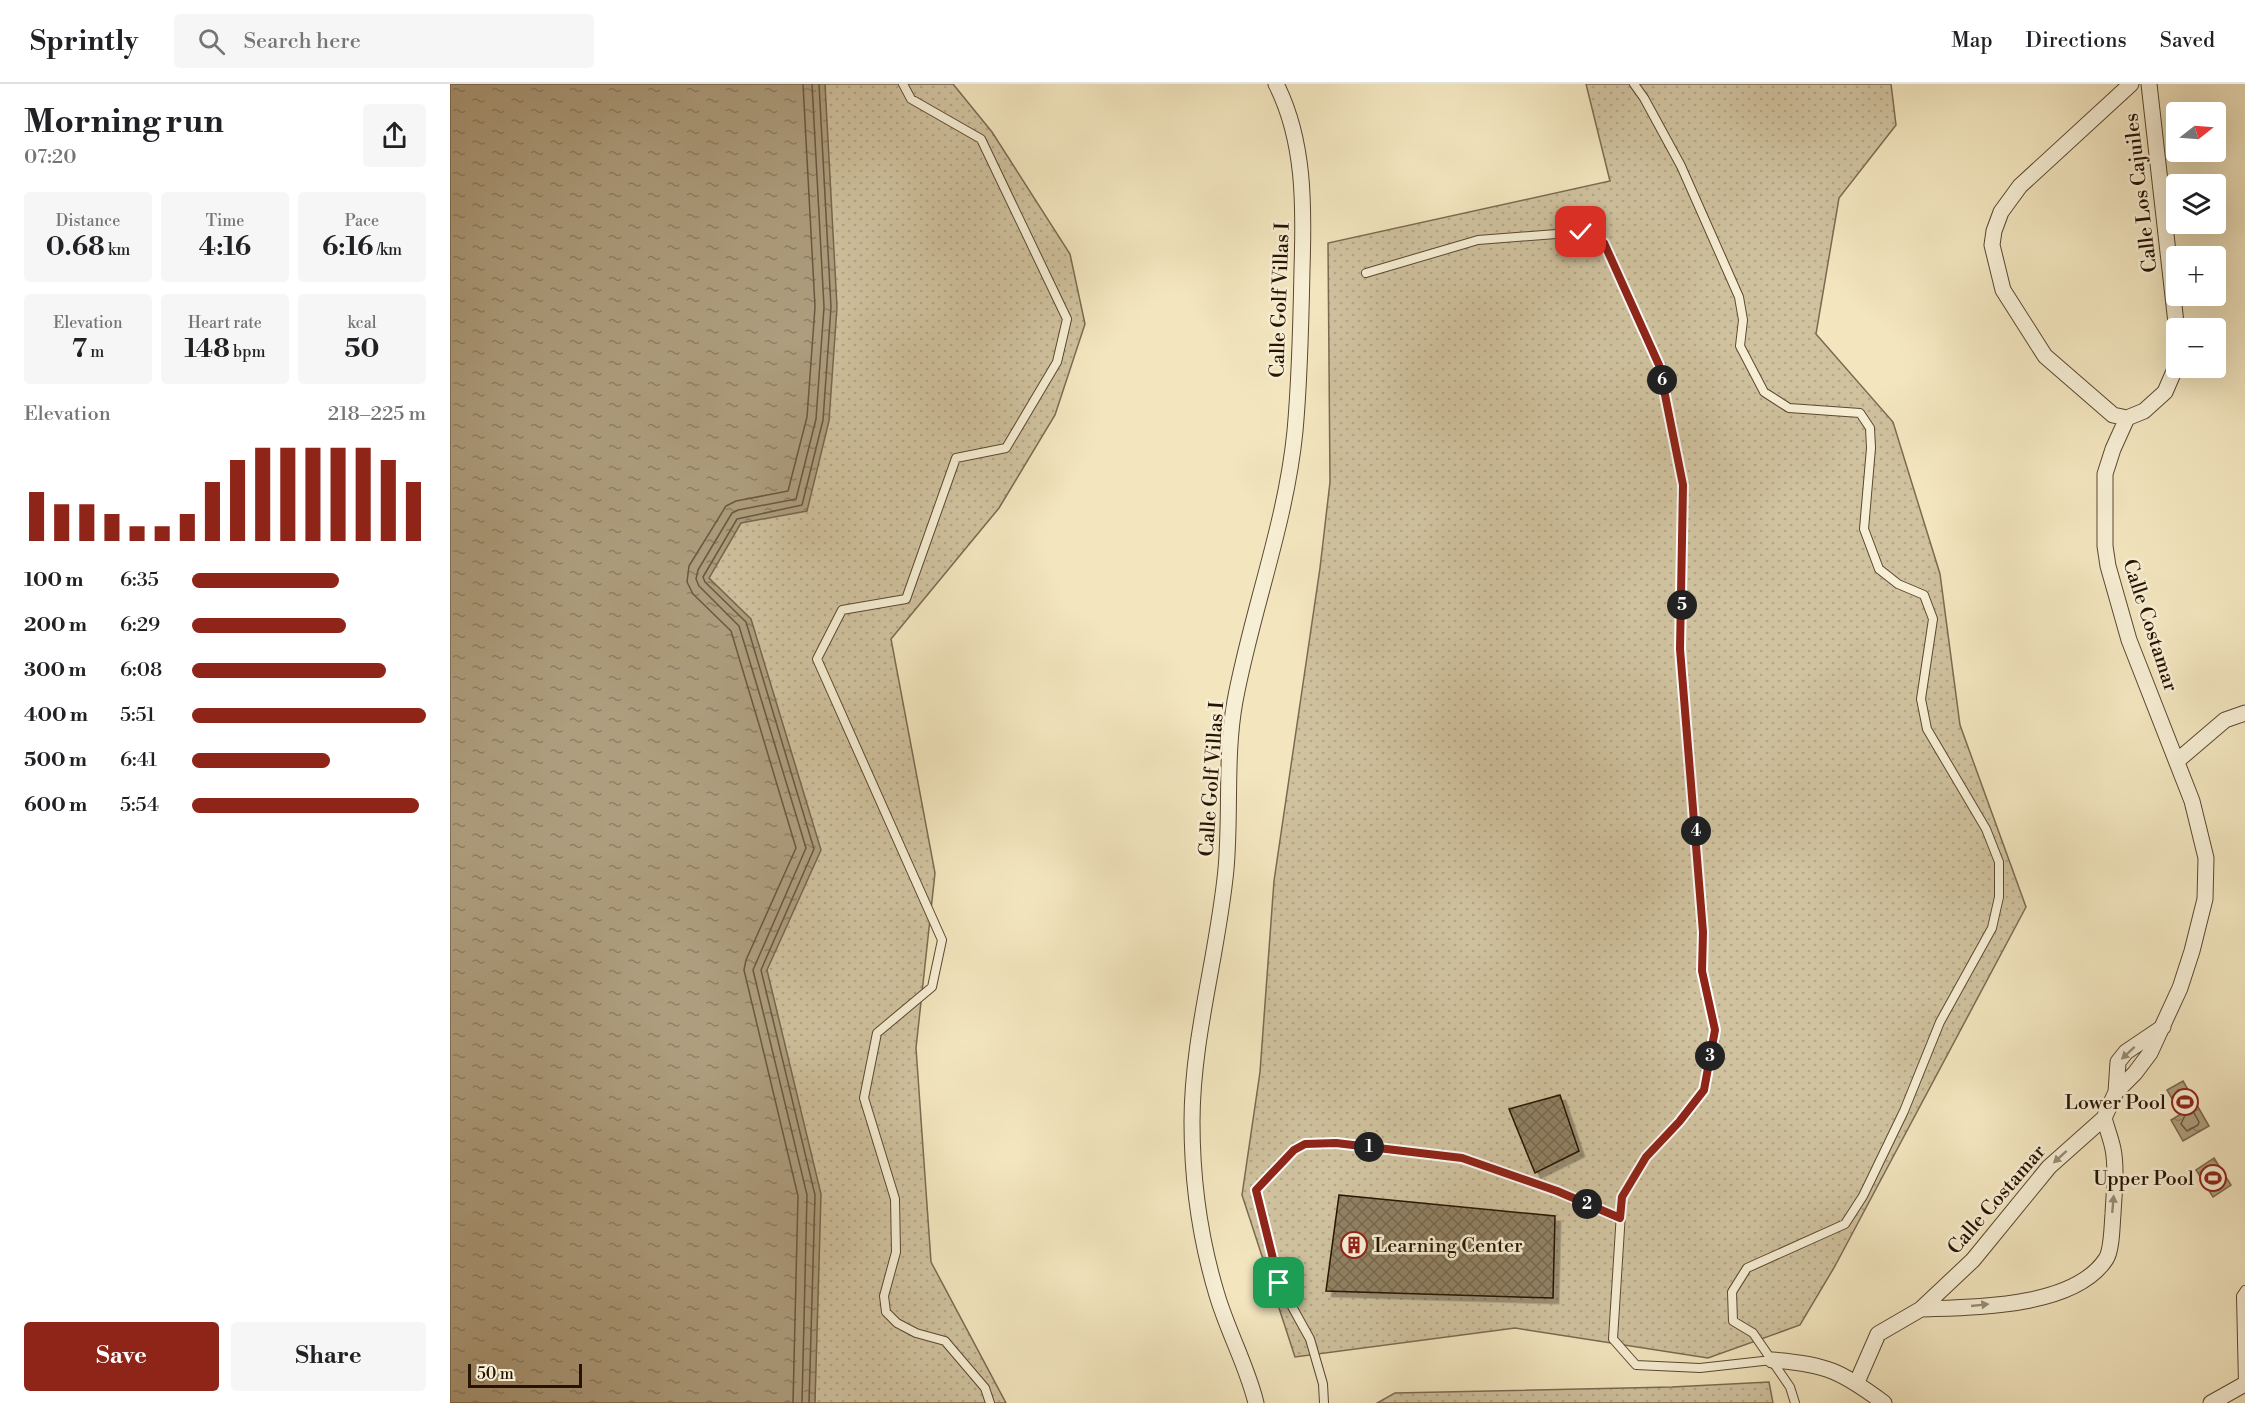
<!DOCTYPE html>
<meta charset="utf-8">
<style>
:root{--surface:#fff;--page:#f6f6f6;--text:#202124;--muted:#757577;--line:#e0e0e0;--accent:#8f2418}
body{margin:0;font-family:"Libre Bodoni",serif;background:var(--page);color:var(--text);height:100vh;display:flex;flex-direction:column;font-size:22px;white-space:nowrap}
*{box-sizing:border-box;margin:0}
p{font-size:20px;color:var(--muted)}
.icon{flex:none;width:33px;height:33px;fill:none;stroke:currentColor;stroke-width:2;stroke-linecap:round;stroke-linejoin:round}
.map{position:relative;flex:1;overflow:hidden}
.sheet{display:flex;flex-direction:column;background:var(--surface);width:450px}
.sheet>*{flex:none}
.needle{width:39px;rotate:73deg}
.fabs{position:absolute;left:1716px;top:18px;display:grid;gap:12px}
.fabs a{display:grid;place-items:center;width:60px;height:60px;border-radius:6px;background:var(--surface);box-shadow:0 6px 24px #0002;font-size:30px}
.scale{position:absolute;left:18px;bottom:15px;width:114px;box-sizing:border-box;padding-left:6px;border:3px solid #271301;border-top:0;font-size:16px;line-height:21px;white-space:nowrap;color:#271301;-webkit-text-stroke:4px #f7efd5;paint-order:stroke}
.pin{position:absolute;display:grid;place-items:center;width:51px;height:51px;color:#fff;margin:-26px;border-radius:12px;box-shadow:0 3px 9px #0006}
.km{position:absolute;width:30px;height:30px;margin:-15px;border-radius:50%;background:#222;color:#fff;font-size:16px;line-height:30px;text-align:center}
.round{display:grid;place-items:center;flex:none;width:63px;height:63px;border-radius:6px;background:var(--page)}
.head{display:flex;align-items:center;justify-content:space-between;height:102px;padding:0 24px}
h1{font-size:33px;font-weight:700;line-height:45px}
.metrics{display:grid;grid-template-columns:repeat(3,1fr);gap:9px;height:102px;padding:6px 24px}
.metrics div{display:grid;align-content:center;border-radius:6px;background:var(--page);text-align:center}
.metrics b{font-size:26px;font-weight:700}
.metrics small{font-size:16px;font-weight:400}
.metrics p{font-size:16px}
.chart{height:168px;padding:12px 24px}
.chart p{display:flex;justify-content:space-between}
.chart svg{width:100%;height:108px;margin-top:6px;stroke:var(--accent);stroke-width:6}
.cta{display:flex;gap:12px;margin-top:auto;padding:12px 24px}
.cta a{flex:1;height:69px;border-radius:6px;background:var(--accent);color:#fff;font-size:24px;font-weight:700;line-height:69px;text-align:center}
.cta a+a{background:var(--page);color:var(--text)}
ul{padding:0 24px;list-style:none;font-size:20px}
li{display:grid;grid-template-columns:96px 72px 1fr;align-items:center;height:45px}
li i{height:15px;border-radius:8px;background:var(--accent)}
header{display:flex;align-items:center;gap:36px;box-sizing:border-box;height:84px;padding:0 30px;background:var(--surface);border-bottom:2px solid var(--line)}
header strong{font-size:28px}
nav{display:flex;gap:33px;margin-inline-start:auto;font-size:21px}
.search{width:420px;height:54px;background:var(--page);display:flex;align-items:center;gap:15px;box-sizing:border-box;padding:0 21px;border-radius:6px;color:var(--muted);font-size:22px}
main{display:flex;flex:1;min-height:0}
.map>svg:first-child{display:block}
</style>
<header>
<strong>Sprintly</strong>
<div class="search"><svg class="icon" aria-label="search" viewBox="0 0 24 24"><circle cx="10" cy="10" r="6"/><path d="M15 15l6 6"/></svg>Search here</div>
<nav><a>Map</a><a>Directions</a><a>Saved</a></nav>
</header>
<main>
<section class="sheet">
<div class="head"><div><h1>Morning run</h1><p>07:20</p></div><a class="round"><svg class="icon" aria-label="share" viewBox="0 0 24 24"><path d="M12 15V3M7 8l5-5 5 5M5 13v7h14v-7"/></svg></a></div>
<div class="metrics">
<div><p>Distance</p><b>0.68<small> km</small></b></div>
<div><p>Time</p><b>4:16</b></div>
<div><p>Pace</p><b>6:16<small> /km</small></b></div>
</div>
<div class="metrics">
<div><p>Elevation</p><b>7<small> m</small></b></div>
<div><p>Heart rate</p><b>148<small> bpm</small></b></div>
<div><p>kcal</p><b>50</b></div>
</div>
<div class="chart"><p><span>Elevation</span>218–225 m</p>
<svg viewBox="0 0 160 44" preserveAspectRatio="none"><path d="M5 44V24M15 44V29M25 44V29M35 44V33M45 44V38M55 44V38M65 44V33M75 44V20M85 44V11M95 44V6M105 44V6M115 44V6M125 44V6M135 44V6M145 44V11M155 44V20"/></svg>
</div>
<ul>
<li><b>100 m</b>6:35<i style="width:63%"></i></li>
<li><b>200 m</b>6:29<i style="width:66%"></i></li>
<li><b>300 m</b>6:08<i style="width:83%"></i></li>
<li><b>400 m</b>5:51<i style="width:100%"></i></li>
<li><b>500 m</b>6:41<i style="width:59%"></i></li>
<li><b>600 m</b>5:54<i style="width:97%"></i></li>
</ul>
<div class="cta"><a>Save</a><a>Share</a></div>
</section>
<div class="map">
<svg width="1795" height="1319" viewBox="0 0 1795 1319">
<defs>
<pattern id="grass-dots" width="8" height="8" patternUnits="userSpaceOnUse" patternTransform="scale(1.5)"><rect width="8" height="8" fill="#d0c29f"/><path d="M2 2h.1M6 6h.1" fill="none" stroke="#b3a687" stroke-width="1.8" stroke-linecap="round"/></pattern>
<pattern id="water-ripples" width="26" height="14" patternUnits="userSpaceOnUse" patternTransform="scale(1.5)"><rect width="26" height="14" fill="#ae9e7e"/><path d="M2 4q2-2 4 0t4 0M15 11q2-2 4 0t4 0" fill="none" stroke="#8e8065"/></pattern>
<pattern id="building-cross-hatch" width="8" height="8" patternUnits="userSpaceOnUse" patternTransform="scale(1.5)"><rect width="8" height="8" fill="#918164"/><path d="M0 0l8 8M0 8l8-8" fill="none" stroke="#766850"/></pattern>
<filter id="shadow"><feDropShadow dx="5.5" dy="5.5" stdDeviation="0" flood-color="#0004"/></filter>
</defs>
<rect width="100%" height="100%" fill="#f3e6bf"/>
<filter id="stains"><feTurbulence type="fractalNoise" baseFrequency=".00333" numOctaves="4"/><feColorMatrix values="0 0 0 0 .2 0 0 0 0 .09 0 0 0 0 .02 0 0 0 .5 -.17"/></filter>
<radialGradient id="worn" r=".72"><stop offset=".6" stop-color="#630" stop-opacity="0"/><stop offset="1" stop-color="#630" stop-opacity=".3"/></radialGradient>
<path fill="url(#grass-dots)" stroke="#7c6a50" stroke-width="1.5" d="M 351,0 L 503,0 L 542,48 L 620,170 L 635,240 L 605,331 L 549,424 L 441,555 L 485,789 L 466,964 L 481,1178 L 556,1319 L 323,1319 L 230,497 Z
M 1136,0 L 1441,0 L 1446,41 L 1389,114 L 1366,250 L 1443,338 L 1490,490 L 1510,641 L 1576,823 L 1385,1182 L 1350,1241 L 1258,1274 L 1065,1244 L 845,1273 L 792,1111 L 810,988 L 824,797 L 870,484 L 880,398 L 878,159 L 1160,97 Z
M 1319,1298 L 1323,1319 L 927,1319 L 945,1309 L 1222,1303 Z"/>
<path fill="url(#water-ripples)" stroke="#78664c" stroke-width="1.5" d="M 0,0 L 375,0 L 387,223 L 379,337 L 357,427 L 291,439 L 259,494 L 301,535 L 371,766 L 317,886 L 371,1110 L 365,1319 L 0,1319 Z
M 1733,997 L 1759,1042 L 1733,1057 L 1721,1036 L 1731,1030 L 1717,1006 Z
M 1764,1074 L 1781,1101 L 1763,1113 L 1746,1086 Z"/>
<g fill="none" stroke-linecap="round" stroke-linejoin="round">
<path stroke="#6a5840" stroke-width="1.5" d="M 1728,1006 L 1732,1007 L 1749,1038 L 1748,1041 L 1737,1047 L 1731,1040 L 1736,1029 L 1726,1010 Z
M 343,1319 L 348,1112 L 294,886 L 296,876 L 346,764 L 281,547 L 243,510 L 237,498 L 239,482 L 276,422 L 286,417 L 338,407 L 357,333 L 365,223 L 353,0
M 352,1319 L 357,1111 L 303,886 L 356,764 L 289,542 L 249,502 L 246,495 L 248,486 L 282,429 L 288,426 L 346,415 L 366,335 L 374,223 L 362,0
M 359,1319 L 365,1111 L 311,886 L 364,765 L 296,538 L 255,498 L 253,493 L 287,435 L 352,421 L 373,336 L 381,223 L 369,0"/>
</g>
<path fill="url(#building-cross-hatch)" stroke="#271301" stroke-width="1.5" filter="url(#shadow)" d="M 1110,1011 L 1129,1067 L 1085,1089 L 1059,1025 Z
M 889,1111 L 1105,1132 L 1103,1214 L 876,1207 Z"/>
<g fill="none" stroke-linecap="round" stroke-linejoin="round">
<defs>
<path id="lane" d="M 453,0 L 461,15 L 531,55 L 617,235 L 607,278 L 556,364 L 506,374 L 456,515 L 392,526 L 367,575 L 492,856 L 482,903 L 427,949 L 414,1014 L 445,1115 L 446,1168 L 434,1212 L 436,1228 L 447,1239 L 466,1249 L 495,1257 L 535,1304 L 540,1319
M 1184,0 L 1194,14 L 1231,82 L 1289,213 L 1293,236 L 1290,262 L 1314,308 L 1339,324 L 1410,329 L 1420,344 L 1421,364 L 1414,445 L 1429,485 L 1448,500 L 1474,511 L 1483,535 L 1471,615 L 1477,645 L 1536,745 L 1549,778 L 1549,813 L 1542,844 L 1490,938 L 1454,1027 L 1413,1112 L 1395,1140 L 1297,1184 L 1282,1208 L 1283,1237 L 1303,1249 L 1340,1303 L 1345,1319
M 916,189 L 1028,156 L 1132,148 L 1154,159 L 1209,281 L 1233,401 L 1230,565 L 1253,848 L 1252,887 L 1265,947 L 1254,1006 L 1229,1038 L 1196,1073 L 1172,1113 L 1163,1255 L 1186,1281 L 1250,1284 L 1322,1276
M 1793,1300 L 1791,1212 L 1795,1206
M 874,1319 L 873,1300 L 860,1255 L 829,1199 L 806,1106 L 844,1066 L 855,1060 L 886,1059 L 1012,1074 L 1107,1107 L 1170,1134"/>
<path id="street" d="M 1677,334 L 1663,331 L 1595,272 L 1553,206 L 1542,161 L 1544,147 L 1551,128 L 1570,102 L 1681,0
M 1677,334 L 1694,327 L 1715,308 L 1725,285 L 1726,239 L 1699,0
M 1727,677 L 1775,636 L 1795,629
M 1666,1008 L 1685,989 L 1700,969 L 1730,904 L 1742,867 L 1755,815 L 1756,774 L 1742,717 L 1679,556 L 1658,482 L 1655,462 L 1655,390 L 1663,365 L 1677,334
M 1471,1225 C 1524,1223 1624,1224 1656,1175 C 1662,1166 1662,1140 1663,1130 C 1664,1109 1667,1085 1663,1065 C 1661,1055 1657,1045 1654,1034
M 1322,1276 C 1376,1280 1391,1287 1434,1319
M 1407,1298 L 1428,1250 L 1471,1225 L 1523,1176 L 1599,1083 L 1654,1034 L 1666,1008 L 1668,978 L 1676,968 L 1713,943
M 806,1319 C 797,1282 778,1248 767,1211 C 750,1155 742,1097 742,1038 C 742,953 768,870 776,785 C 781,729 775,672 785,617 C 802,526 836,439 845,347 C 850,293 851,238 852,185 C 854,123 855,57 826,0
M 1761,1319 L 1795,1300"/>
</defs>
<use href="#lane" stroke="#5a4830" stroke-width="10"/>
<use href="#street" stroke="#5a4830" stroke-width="17"/>
<use href="#lane" stroke="#f7efd5" stroke-width="8"/>
<use href="#street" stroke="#f7efd5" stroke-width="15"/>
</g>
<defs><path id="oneway-solid" d="M-6-.8H1V-3.2L6.5 0L1 3.2V.8H-6Z" transform="scale(1.5)"/></defs>
<g fill="#998c76">
<use href="#oneway-solid" transform="translate(1678 969) rotate(137)"/>
<use href="#oneway-solid" transform="translate(1610 1073) rotate(138)"/>
<use href="#oneway-solid" transform="translate(1663 1120) rotate(-85)"/>
<use href="#oneway-solid" transform="translate(1530 1221) rotate(-6)"/>
</g>
<g fill="none" stroke-linecap="round" stroke-linejoin="round">
<defs>
<path id="route" d="M 829,1199 L 806,1106 L 844,1066 L 855,1060 L 886,1059 L 1012,1074 L 1107,1107 L 1170,1134 L 1172,1113 L 1196,1073 L 1229,1038 L 1254,1006 L 1265,946 L 1252,887 L 1253,848 L 1230,565 L 1233,401 L 1209,281 L 1154,159 L 1131,148"/>
</defs>
<use href="#route" stroke="#fff" stroke-width="12"/>
<use href="#route" stroke="#8f2418" stroke-width="8"/>
</g>
<defs>
<symbol id="stadium-ring" viewBox="-11 -11 22 22"><circle r="9.5" fill="#f7efd5" stroke="#8f2418" stroke-width="1.5"/><path d="M0-5a6.5 5 0 1 0 0 10a6.5 5 0 1 0 0-10ZM-3.5-1.8h7v3.6h-7Z" fill="#8f2418"/></symbol>
<symbol id="building-ring" viewBox="-11 -11 22 22"><circle r="9.5" fill="#f7efd5" stroke="#8f2418" stroke-width="1.5"/><path d="M-4-6H4V6H1V3H-1V6H-4ZM-2.5-4.3h1.7v1.8h-1.7ZM.8-4.3h1.7v1.8H.8ZM-2.5-1h1.7V.8h-1.7ZM.8-1h1.7V.8H.8Z" fill="#8f2418"/></symbol>
</defs>
<g fill-rule="evenodd">
<use href="#stadium-ring" x="1720" y="1003" width="30" height="30"/>
<use href="#stadium-ring" x="1748" y="1079" width="30" height="30"/>
<use href="#building-ring" x="889" y="1146" width="30" height="30"/>
</g>
<g text-anchor="middle" stroke-width="5" stroke-linejoin="round" paint-order="stroke">
<g font-size="20" fill="#271301" stroke="#f7efd5">
<text transform="translate(1690 109) rotate(-97)" y="7">Calle Los Cajuiles</text>
<text transform="translate(829 216) rotate(-88)" y="7">Calle Golf Villas I</text>
<text transform="translate(1701 541) rotate(72)" y="7">Calle Costamar</text>
<text transform="translate(761 695) rotate(-86)" y="7">Calle Golf Villas I</text>
<text transform="translate(1546 1115) rotate(-49)" y="7">Calle Costamar</text>
</g>
<g font-size="20" fill="#271301" stroke="#f7efd5" text-anchor="end">
<text x="1716" y="1025">Lower Pool</text>
<text x="1744" y="1101">Upper Pool</text>
<text x="924" y="1168" text-anchor="start">Learning Center</text>
</g>
</g>
<rect width="100%" height="100%" filter="url(#stains)"/>
<rect width="100%" height="100%" fill="url(#worn)"/>
</svg>
<div class="fabs">
<a><svg class="needle" viewBox="-14 -14 28 28"><path d="M0-13l5 13h-10z" fill="#e53935"/><path d="M0 13l5-13h-10z" fill="#757577"/></svg></a>
<a><svg class="icon" aria-label="layers" viewBox="0 0 24 24"><path d="M12 4l9 5-9 5-9-5zM3 14l9 5 9-5"/></svg></a>
<a>+</a>
<a>−</a>
</div>
<div class="scale">50 m</div>
<div class="pin" style="left:829px;top:1199px;background:#1e9e55"><svg class="icon" aria-label="arrive" viewBox="0 0 24 24"><path d="M6 21V4h12l-3 4 3 4H6"/></svg></div>
<div class="pin" style="left:1131px;top:148px;background:#d93025"><svg class="icon" aria-label="check" viewBox="0 0 24 24"><path d="M5 12l5 5 9-10"/></svg></div>
<b class="km" style="left:919px;top:1063px">1</b>
<b class="km" style="left:1137px;top:1120px">2</b>
<b class="km" style="left:1260px;top:972px">3</b>
<b class="km" style="left:1246px;top:747px">4</b>
<b class="km" style="left:1232px;top:521px">5</b>
<b class="km" style="left:1212px;top:296px">6</b>
</div>
</main>
